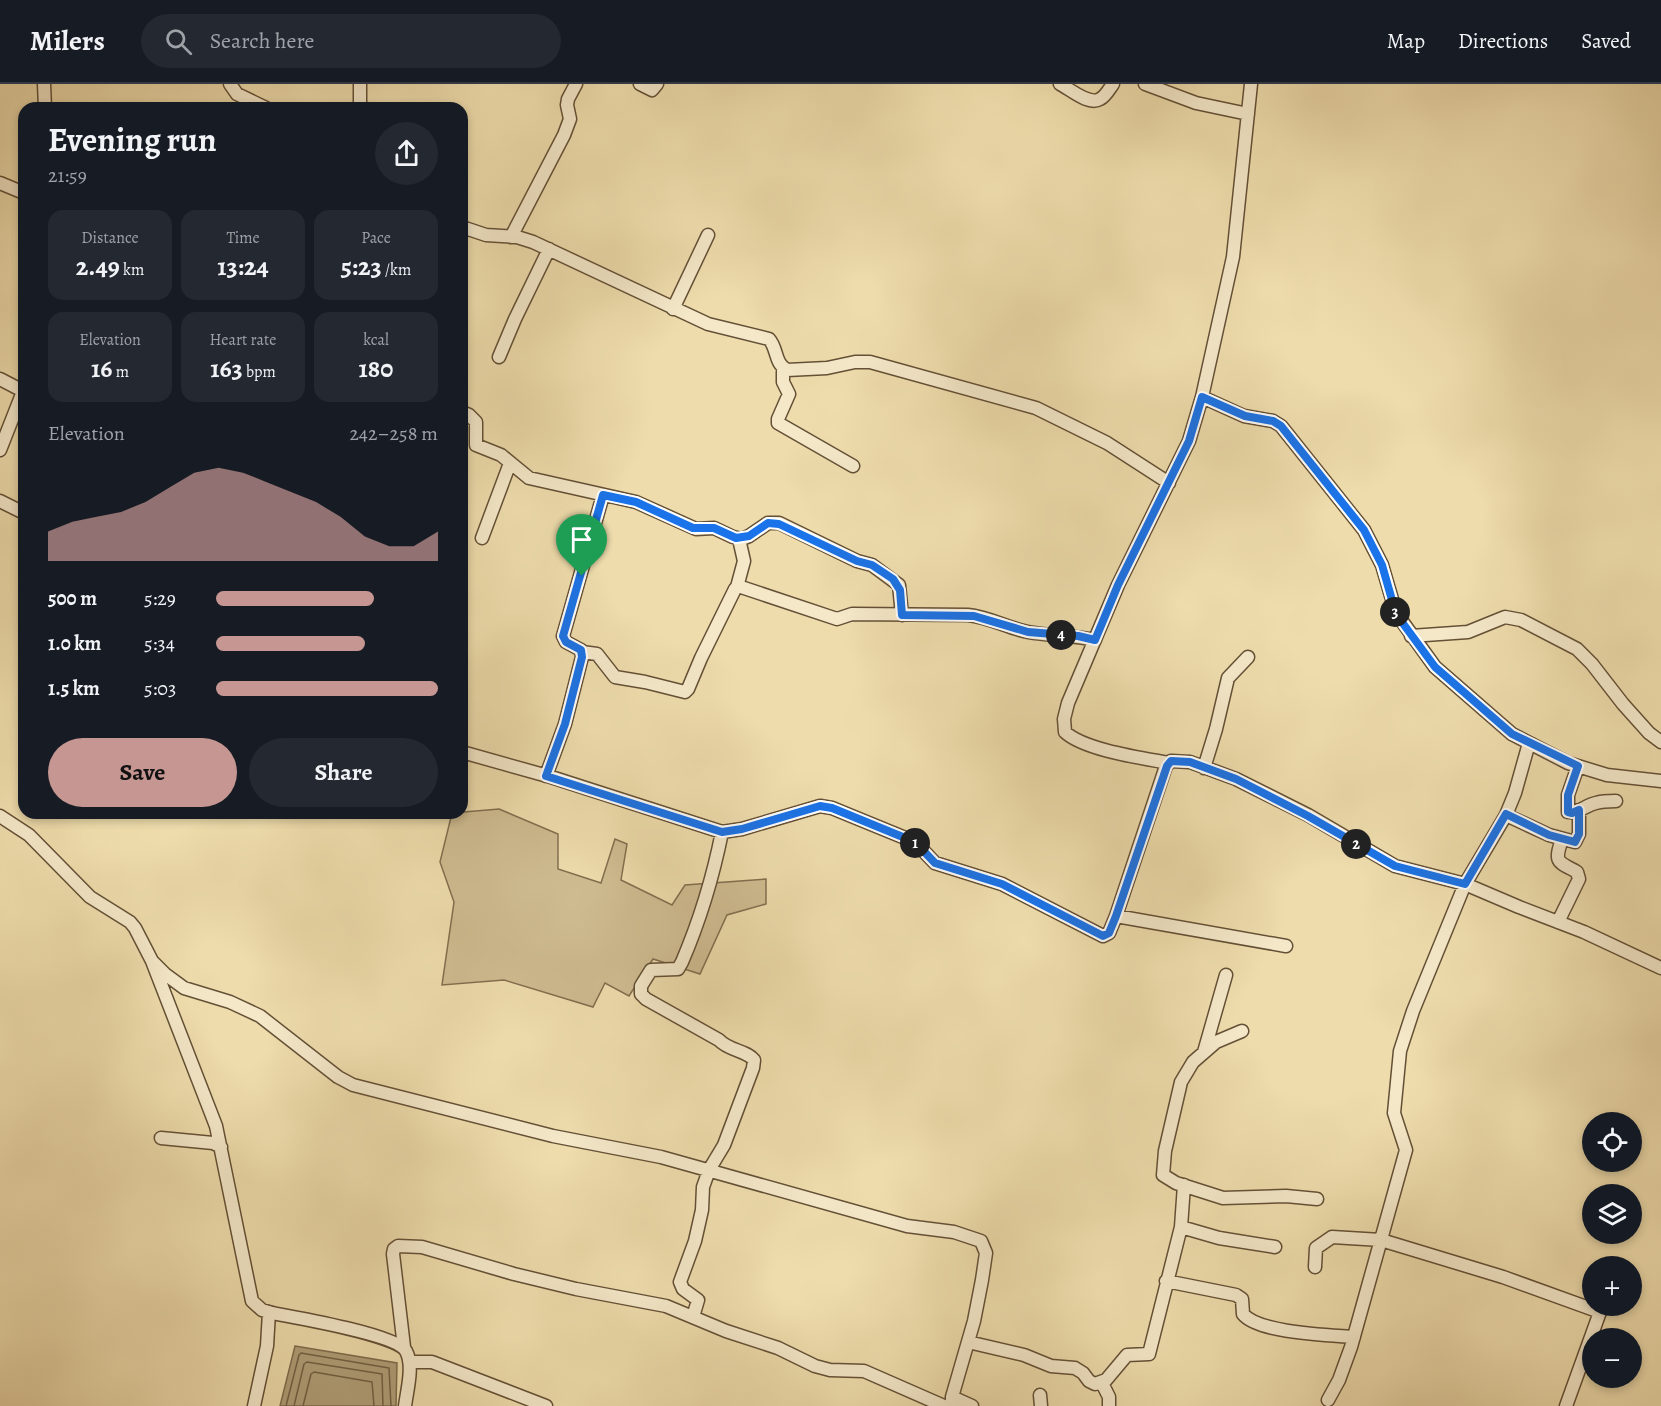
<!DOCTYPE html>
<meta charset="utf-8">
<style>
:root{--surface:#171b24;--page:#242831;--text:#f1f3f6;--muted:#9ea1a6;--line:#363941;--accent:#c59692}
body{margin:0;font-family:Alegreya,serif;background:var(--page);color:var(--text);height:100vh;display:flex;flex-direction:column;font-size:22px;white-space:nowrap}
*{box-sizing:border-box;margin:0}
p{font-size:20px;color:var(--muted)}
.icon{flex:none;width:33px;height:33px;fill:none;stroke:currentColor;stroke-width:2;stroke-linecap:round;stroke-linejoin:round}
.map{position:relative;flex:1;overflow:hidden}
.sheet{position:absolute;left:18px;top:18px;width:450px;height:717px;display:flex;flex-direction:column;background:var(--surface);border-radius:18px;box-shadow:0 3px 9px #0003}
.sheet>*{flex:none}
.fabs{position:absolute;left:1582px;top:1028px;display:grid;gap:12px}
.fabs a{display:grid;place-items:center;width:60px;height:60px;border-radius:50%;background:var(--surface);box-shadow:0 3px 9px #0003;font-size:30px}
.pin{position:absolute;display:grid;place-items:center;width:51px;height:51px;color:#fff;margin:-62px -26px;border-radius:50% 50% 50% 0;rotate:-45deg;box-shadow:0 0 6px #0007}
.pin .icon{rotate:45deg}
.km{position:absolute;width:30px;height:30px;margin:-15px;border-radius:50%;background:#222;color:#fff;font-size:16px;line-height:30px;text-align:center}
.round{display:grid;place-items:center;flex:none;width:63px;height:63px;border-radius:32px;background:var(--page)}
.head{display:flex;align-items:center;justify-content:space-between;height:102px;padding:0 30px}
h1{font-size:33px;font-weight:700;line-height:45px}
.stats{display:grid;grid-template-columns:repeat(3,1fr);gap:9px;height:102px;padding:6px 30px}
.stats div{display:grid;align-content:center;border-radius:15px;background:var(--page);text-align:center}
.stats b{font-size:26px;font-weight:700}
.stats small{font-size:16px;font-weight:400}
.stats p{font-size:16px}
.chart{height:168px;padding:12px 30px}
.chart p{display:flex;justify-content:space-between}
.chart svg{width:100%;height:108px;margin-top:6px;fill:var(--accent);opacity:.7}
.cta{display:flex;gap:12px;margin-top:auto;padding:12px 30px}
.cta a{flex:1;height:69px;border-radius:36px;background:var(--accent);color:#111;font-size:24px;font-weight:700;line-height:69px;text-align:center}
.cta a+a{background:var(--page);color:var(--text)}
ul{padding:0 30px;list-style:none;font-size:20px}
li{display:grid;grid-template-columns:96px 72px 1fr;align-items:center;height:45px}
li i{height:15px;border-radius:8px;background:var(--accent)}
header{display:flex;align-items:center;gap:36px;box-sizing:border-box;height:84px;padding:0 30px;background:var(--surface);border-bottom:2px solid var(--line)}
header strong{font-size:28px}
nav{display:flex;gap:33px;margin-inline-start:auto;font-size:21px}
.search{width:420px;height:54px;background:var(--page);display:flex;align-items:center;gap:15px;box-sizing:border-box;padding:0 21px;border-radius:33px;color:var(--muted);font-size:22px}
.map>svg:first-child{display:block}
</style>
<header>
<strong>Milers</strong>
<div class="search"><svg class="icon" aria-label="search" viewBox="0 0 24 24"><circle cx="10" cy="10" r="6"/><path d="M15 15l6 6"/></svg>Search here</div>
<nav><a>Map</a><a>Directions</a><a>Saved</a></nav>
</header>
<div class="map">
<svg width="1661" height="1322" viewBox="0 0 1661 1322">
<rect width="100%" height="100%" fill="#eedcac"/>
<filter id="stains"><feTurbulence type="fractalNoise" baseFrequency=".00333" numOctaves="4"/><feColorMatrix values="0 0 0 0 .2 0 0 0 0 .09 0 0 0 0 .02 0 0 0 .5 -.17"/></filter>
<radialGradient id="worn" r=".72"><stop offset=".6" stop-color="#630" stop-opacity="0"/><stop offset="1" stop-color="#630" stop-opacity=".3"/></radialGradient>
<path fill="#cfbc91" stroke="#826f50" stroke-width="1.5" d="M 499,725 L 558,750 L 558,785 L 601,799 L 615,755 L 627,760 L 621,796 L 672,821 L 685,801 L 766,795 L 766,820 L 727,831 L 700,890 L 653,875 L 629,912 L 605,899 L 593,923 L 504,896 L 442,901 L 454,818 L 440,778 L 452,729 Z"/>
<path fill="#af9d77" stroke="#7f6c4d" stroke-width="1.5" d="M 295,1262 L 397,1279 L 396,1322 L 280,1322 Z"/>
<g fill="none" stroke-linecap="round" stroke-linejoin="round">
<path stroke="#726043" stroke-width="1.5" d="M 286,1322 L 299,1271 L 301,1269 L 389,1284 L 391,1322
M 294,1322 L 304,1280 L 307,1278 L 382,1290 L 383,1322
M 303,1322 L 311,1290 L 314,1288 L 372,1298 L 374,1322"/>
<defs>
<path id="minor" d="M 44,0 L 45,24
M 230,0 L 237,10 L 266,24
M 360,0 L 360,24
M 640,0 L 652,6 L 657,0
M 1060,0 C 1070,5 1089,22 1100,15 C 1106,12 1109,5 1113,0
M 1145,0 L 1196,19 L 1248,30
M 0,99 L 24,109
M 462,143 L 486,151 L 517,153 L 533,158 L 708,240 L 769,255 C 778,265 774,279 787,286 L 827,284 L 855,278 L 870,278 L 1036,324 L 1107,359 L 1169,399
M 511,153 L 564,51 L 570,35 L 567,21 L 568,15 L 576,0
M 673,225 L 708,151
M 499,273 L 515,235 L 549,165
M 783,284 L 783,298 L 789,310 L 778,335 L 778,339 L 853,382
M 0,295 L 23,307
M 1202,313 L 1244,332 L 1273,337 L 1281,342 L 1364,446 L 1382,481 L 1396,529 L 1435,583 L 1512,650 L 1568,679 L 1607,691 L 1661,697
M 462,328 L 469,331 L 476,338 L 476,361 L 501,371 L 529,394 L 636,418 L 696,445 L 714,444 L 733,453 L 742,455 L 749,452 L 768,439 L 779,439 L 857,477 L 872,481 L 899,501 L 902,531
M 0,366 L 24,305
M 0,417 L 24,429
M 482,454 L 510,379
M 736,454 L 739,455 L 744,477 L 737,503
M 1411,552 L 1468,548 L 1505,533 L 1521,536 L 1577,565 L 1592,580 L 1623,620 L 1649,649 L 1661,658
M 582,568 L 597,570 L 615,593 L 645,598 L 685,608 L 688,605 L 701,574 L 735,505 L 738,502 L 837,535 L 852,530 L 968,531 C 989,533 1008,544 1028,548 C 1050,552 1073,551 1095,556
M 462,668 L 551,693 L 722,748 L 742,745 L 820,722 L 832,724 L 915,758 L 935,779 L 1002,800 L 1103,852 L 1109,849 L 1116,832 L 1166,682 L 1171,677 L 1190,678 L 1236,695 L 1308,731 L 1395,782 L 1465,800 L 1519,823 L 1584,848 L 1661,884
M 1169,679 C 1142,674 1084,666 1065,648 L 1064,635 L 1068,619 L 1118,501 L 1189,357 L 1202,313 L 1233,173 L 1251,0
M 1578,682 L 1568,711 L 1568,728 C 1578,730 1586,721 1596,719 C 1602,717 1609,717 1616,717
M 1204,684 L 1216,645 L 1228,594 L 1248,573
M 546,692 L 565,640 L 582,573 L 581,566 L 566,558 L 563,552 L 603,411
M 1506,731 L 1515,709 L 1529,659
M 0,732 L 29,751 L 90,813 L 130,838 L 135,844 L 152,877 L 216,1042 L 252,1217 L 262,1226 L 272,1229 C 294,1233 397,1251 406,1267 C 414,1282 407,1306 405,1322
M 1116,832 L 1286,862
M 1558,838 L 1579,795 L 1577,788 C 1557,777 1554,779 1562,755
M 152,877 L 165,890 L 184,904 L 230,918 L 260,932 L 338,993 L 353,1001 L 553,1052 L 661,1073 L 907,1142 L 954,1148 L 981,1157 L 986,1169 L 982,1196 L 974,1237 L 952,1313 L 952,1322
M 1242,947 L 1216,958 L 1193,978 L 1181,998 L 1165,1067 L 1163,1091 L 1176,1099 L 1223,1114 L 1286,1112 L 1317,1115
M 1204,968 L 1226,891
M 161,1054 L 213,1059 L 221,1063
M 1181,1143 L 1219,1154 L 1275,1163
M 1315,1183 L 1316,1164 L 1332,1153 L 1381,1156 L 1503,1193 L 1600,1228 L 1566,1322
M 1166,1197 L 1236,1211 L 1242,1215 L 1243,1230 C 1258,1249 1329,1251 1354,1253
M 693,1233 L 698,1216 L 683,1205 L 680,1198 L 695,1157 L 702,1126 L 703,1103 L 709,1086 L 724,1061 L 753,984 L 754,976 C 746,966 729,967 719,956 L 646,915 L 641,910 L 641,902 L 651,886 L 678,885 L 682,878 C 700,836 713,793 722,748
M 968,1258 L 1024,1271 L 1051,1282 L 1075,1284 L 1083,1289 L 1089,1297 L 1095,1300 L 1106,1296 L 1127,1271 L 1149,1270 L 1181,1143 L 1184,1101
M 404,1263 L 393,1170 L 394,1165 L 398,1162 L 422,1163 L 514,1190 L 576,1205 L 666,1222 L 726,1247 L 778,1264 L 815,1282 L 830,1286 L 864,1287 L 944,1322
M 410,1278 L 432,1278 L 546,1322
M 1102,1299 L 1109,1313 L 1109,1322
M 1040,1311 L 1041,1322
M 952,1313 L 972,1322
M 1328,1316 L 1339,1296 L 1351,1263 L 1406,1066 L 1394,1029 L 1400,967 L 1413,927 L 1465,800 L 1506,731 L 1549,751 L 1575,758 L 1579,750 L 1579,726
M 254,1322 L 267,1262 L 269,1228"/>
</defs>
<use href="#minor" stroke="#645036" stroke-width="15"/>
<use href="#minor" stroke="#f4e8c9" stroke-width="12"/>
</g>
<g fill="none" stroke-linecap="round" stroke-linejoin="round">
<defs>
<path id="route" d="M 1202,313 L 1245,332 L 1273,337 L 1281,342 L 1364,446 L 1382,481 L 1396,530 L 1435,583 L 1512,650 L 1578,682 L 1568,711 L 1568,728 L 1572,729 L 1579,726 L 1579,750 L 1575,758 L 1549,751 L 1506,730 L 1465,800 L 1395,782 L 1308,732 L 1236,695 L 1190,678 L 1171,677 L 1167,682 L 1116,832 L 1109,849 L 1103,852 L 1002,800 L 935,779 L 915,758 L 832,724 L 820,722 L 742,745 L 722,748 L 546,692 L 565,640 L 582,573 L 581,566 L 566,558 L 563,552 L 603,411 L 636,418 L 693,444 L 714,444 L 736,454 L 749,452 L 768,439 L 779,440 L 857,477 L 872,481 L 893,495 L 900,506 L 902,531 L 974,532 L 1028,548 L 1078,552 L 1095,556 L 1118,501 L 1189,357 Z"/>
</defs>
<use href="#route" stroke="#fff" stroke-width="12"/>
<use href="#route" stroke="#1a73e8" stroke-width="8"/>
</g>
<rect width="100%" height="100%" filter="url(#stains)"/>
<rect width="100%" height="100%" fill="url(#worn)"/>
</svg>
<div class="fabs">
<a><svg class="icon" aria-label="locate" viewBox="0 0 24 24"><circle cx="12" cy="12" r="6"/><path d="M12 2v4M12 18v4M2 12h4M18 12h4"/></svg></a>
<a><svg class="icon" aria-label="layers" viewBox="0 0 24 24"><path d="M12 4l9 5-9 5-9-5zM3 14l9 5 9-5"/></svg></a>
<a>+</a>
<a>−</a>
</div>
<div class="pin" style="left:582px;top:492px;background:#1e9e55"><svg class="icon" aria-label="arrive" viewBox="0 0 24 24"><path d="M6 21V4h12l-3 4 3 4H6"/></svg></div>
<b class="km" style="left:915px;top:759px">1</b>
<b class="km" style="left:1356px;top:760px">2</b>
<b class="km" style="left:1395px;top:528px">3</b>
<b class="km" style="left:1061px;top:551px">4</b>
<section class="sheet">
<div class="head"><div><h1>Evening run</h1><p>21:59</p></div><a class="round"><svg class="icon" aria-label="share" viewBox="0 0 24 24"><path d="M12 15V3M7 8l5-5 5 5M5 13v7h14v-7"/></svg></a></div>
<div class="stats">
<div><p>Distance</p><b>2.49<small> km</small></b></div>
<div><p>Time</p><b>13:24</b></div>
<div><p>Pace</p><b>5:23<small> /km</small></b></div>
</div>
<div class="stats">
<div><p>Elevation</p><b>16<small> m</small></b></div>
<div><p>Heart rate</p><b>163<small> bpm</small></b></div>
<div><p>kcal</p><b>180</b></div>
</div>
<div class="chart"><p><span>Elevation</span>242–258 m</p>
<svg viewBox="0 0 160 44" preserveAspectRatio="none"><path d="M0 44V32L10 28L20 26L30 24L40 20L50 14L60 8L70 6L80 8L90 12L100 16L110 20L120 26L130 34L140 38L150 38L160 32V44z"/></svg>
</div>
<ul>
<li><b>500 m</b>5:29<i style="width:71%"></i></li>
<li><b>1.0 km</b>5:34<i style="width:67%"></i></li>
<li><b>1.5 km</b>5:03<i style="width:100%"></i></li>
</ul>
<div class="cta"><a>Save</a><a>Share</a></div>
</section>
</div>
